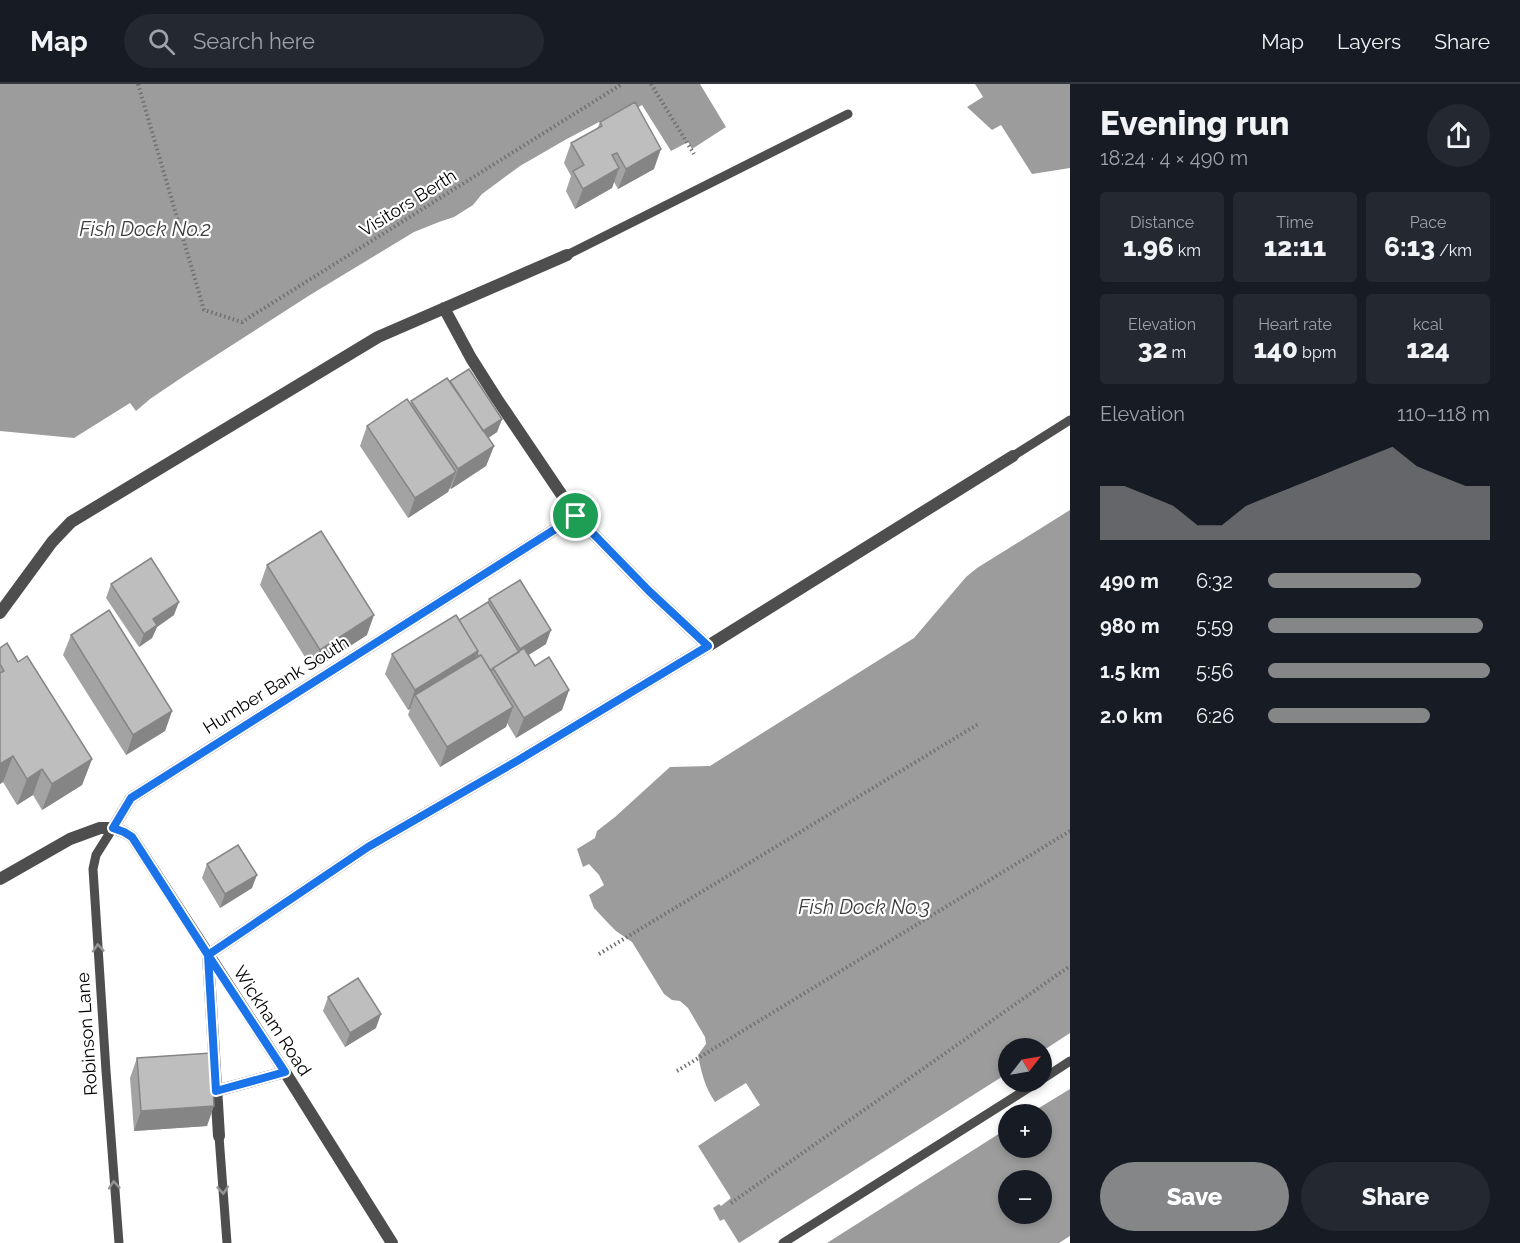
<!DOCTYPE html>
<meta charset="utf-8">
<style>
:root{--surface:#171b24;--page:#242831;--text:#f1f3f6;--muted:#9ea1a6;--line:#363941;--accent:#858687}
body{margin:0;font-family:Raleway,sans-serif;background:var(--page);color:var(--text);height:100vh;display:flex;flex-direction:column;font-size:22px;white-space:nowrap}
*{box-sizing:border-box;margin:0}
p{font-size:20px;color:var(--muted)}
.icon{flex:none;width:33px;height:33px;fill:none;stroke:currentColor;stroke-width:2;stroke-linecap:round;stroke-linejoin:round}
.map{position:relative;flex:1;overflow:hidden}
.sheet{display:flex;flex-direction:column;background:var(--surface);width:450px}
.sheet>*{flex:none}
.needle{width:39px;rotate:59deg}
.fabs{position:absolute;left:998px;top:954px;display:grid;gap:12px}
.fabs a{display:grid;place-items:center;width:54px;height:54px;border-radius:50%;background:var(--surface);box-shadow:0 3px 9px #0003;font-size:30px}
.pin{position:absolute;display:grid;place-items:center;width:51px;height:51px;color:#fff;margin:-26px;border:3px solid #fff;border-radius:50%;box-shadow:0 2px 6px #0007}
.round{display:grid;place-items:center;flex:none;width:63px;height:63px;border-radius:32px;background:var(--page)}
.overview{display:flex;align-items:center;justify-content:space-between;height:102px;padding:0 30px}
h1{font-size:33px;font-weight:800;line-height:45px}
.stats{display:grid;grid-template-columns:repeat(3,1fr);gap:9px;height:102px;padding:6px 30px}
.stats div{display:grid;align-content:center;border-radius:6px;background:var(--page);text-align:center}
.stats b{font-size:26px;font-weight:800}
.stats small{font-size:16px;font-weight:400}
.stats p{font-size:16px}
.chart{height:168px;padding:12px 30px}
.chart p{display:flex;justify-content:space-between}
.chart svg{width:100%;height:108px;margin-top:6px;fill:var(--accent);opacity:.7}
.button{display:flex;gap:12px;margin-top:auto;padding:12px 30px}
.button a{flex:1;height:69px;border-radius:36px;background:var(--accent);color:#fff;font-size:24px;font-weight:800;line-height:69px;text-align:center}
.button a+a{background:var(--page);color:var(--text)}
ul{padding:0 30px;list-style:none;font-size:20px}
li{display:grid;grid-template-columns:96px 72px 1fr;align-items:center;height:45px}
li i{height:15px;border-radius:8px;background:var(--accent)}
header{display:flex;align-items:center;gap:36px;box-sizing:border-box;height:84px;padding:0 30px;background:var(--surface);border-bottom:2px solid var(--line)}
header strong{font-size:28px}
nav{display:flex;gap:33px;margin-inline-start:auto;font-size:21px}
.search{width:420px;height:54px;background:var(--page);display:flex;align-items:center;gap:15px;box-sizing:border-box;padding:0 21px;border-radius:33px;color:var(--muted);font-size:22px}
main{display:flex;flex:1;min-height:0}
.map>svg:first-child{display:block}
</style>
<header>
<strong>Map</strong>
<div class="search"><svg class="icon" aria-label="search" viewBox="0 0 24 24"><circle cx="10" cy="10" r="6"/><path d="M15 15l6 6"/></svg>Search here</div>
<nav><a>Map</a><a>Layers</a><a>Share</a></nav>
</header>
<main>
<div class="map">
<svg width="1070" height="1159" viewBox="0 0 1070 1159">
<rect width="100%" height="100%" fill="#fff"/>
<path fill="#9c9c9c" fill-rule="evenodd" d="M 0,0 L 700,0 L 726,43 L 692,65 L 688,58 L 671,67 L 642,21 L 625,31 L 618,28 L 565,56 L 520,82 L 482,110 L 473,121 L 454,133 L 439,138 L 414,148 L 310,211 L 187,290 L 150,315 L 136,327 L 130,319 L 74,354 L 0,347 Z
M 975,0 L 1070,0 L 1070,84 L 1032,90 L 1001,41 L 992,46 L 967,23 L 983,13 Z
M 1070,426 L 1070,949 L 1041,968 L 1041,964 L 1008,964 L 1008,989 L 739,1159 L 724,1135 L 720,1137 L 713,1124 L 719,1120 L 721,1122 L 731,1114 L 698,1062 L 760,1021 L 746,999 L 715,1018 C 705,1004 701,987 698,971 L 706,960 L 705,953 L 688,924 L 680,917 L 672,916 L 664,910 L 632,858 L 616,847 L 609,840 L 594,824 L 589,811 L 604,801 L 599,791 L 589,780 L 583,783 L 577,765 L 595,754 L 597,747 L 615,733 L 670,683 L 710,682 L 914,554 L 966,493 L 977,484 Z
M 1070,1005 L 1070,1152 L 1059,1159 L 827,1159 L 1008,1044 L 1008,1064 L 1041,1064 L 1041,1030 L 1029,1030 ZM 1041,1096 L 1041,1130 L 1008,1130 L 1008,1096 Z"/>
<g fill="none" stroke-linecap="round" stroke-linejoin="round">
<path stroke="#707070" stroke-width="4" stroke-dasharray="1.5 3" stroke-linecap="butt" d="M 138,0 L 204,226 L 242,238 L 622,0
M 651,0 L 694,70
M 599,870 L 980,639
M 677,987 L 1070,747
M 731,1119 L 1070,882"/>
<path stroke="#4e4e4e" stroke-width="9" d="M 567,171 L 848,30
M 1013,372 L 1070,336
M 113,744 L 96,771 L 93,785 L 106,987 L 119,1159
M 1041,996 L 1070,977
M 219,1052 L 227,1159
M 783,1159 L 1038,998"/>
<path stroke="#4e4e4e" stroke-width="12" d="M 444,224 L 471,274 L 497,315 L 576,432 L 649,507 L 708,562
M 0,529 L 52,458 L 71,438 L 378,253 L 567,171
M 113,744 L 131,714 L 576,432
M 0,795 L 70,755 L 100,744 L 113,744 L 124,748 L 132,753 L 285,988 L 392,1159
M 216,1007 L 285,988
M 219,1052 L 208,871 L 368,763 L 517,677 L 708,562 L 1013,372"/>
</g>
<path fill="#a3a3a3" d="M 600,38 L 654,85 L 618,105 L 614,98 L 612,104 L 575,125 L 566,107 L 571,92 L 564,79 L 571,59 L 597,45 Z
M 450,297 L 502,335 L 497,348 L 488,354 L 494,362 L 486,382 L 451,405 L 450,404 L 448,408 L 408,434 L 360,362 L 367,342 L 410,320 L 411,317 Z
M 267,481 L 367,551 L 313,586 L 260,501 Z
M 111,500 L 174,531 L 157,543 L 152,554 L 139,563 L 106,514 Z
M 489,515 L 546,560 L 528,571 L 535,582 L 569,606 L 562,626 L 516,654 L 507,639 L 506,643 L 440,683 L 408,631 L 410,625 L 408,626 L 385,590 L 392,570 L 459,536 L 487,519 Z
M 71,551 L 172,627 L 165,647 L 126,671 L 63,571 Z
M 0,564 L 18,578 L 92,675 L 82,701 L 42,726 L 33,711 L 17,721 L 3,698 L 0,700 Z
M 207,780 L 252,804 L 220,824 L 202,794 Z
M 328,913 L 376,944 L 345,963 L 323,927 Z
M 137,974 L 207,1042 L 134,1047 L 130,994 Z"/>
<path fill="#858585" d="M 661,65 L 654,85 L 618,105 L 626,85 Z
M 619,84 L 612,104 L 575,125 L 583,105 Z
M 502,335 L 497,348 L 474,364 L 479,350 Z
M 494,362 L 486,382 L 451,405 L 458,385 Z
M 456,388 L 448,408 L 408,434 L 415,414 Z
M 179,518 L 174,531 L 157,543 L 152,554 L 139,563 L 144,550 L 153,535 Z
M 374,531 L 367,551 L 313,586 L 320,566 Z
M 551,546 L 546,560 L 516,579 L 520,565 Z
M 478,567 L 471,587 L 415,611 L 410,625 L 408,626 L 415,606 Z
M 569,606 L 562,626 L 516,654 L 524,634 Z
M 513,623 L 506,643 L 440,683 L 447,663 Z
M 172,627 L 165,647 L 126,671 L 133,651 Z
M 13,672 L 3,698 L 0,700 L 0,680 Z
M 92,675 L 82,701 L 42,726 L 52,700 Z
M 42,685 L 33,711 L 17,721 L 27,695 Z
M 257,791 L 252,804 L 220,824 L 225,810 Z
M 381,930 L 376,944 L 345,963 L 350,949 Z
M 214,1022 L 207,1042 L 134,1047 L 141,1027 Z"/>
<path fill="#bebebe" stroke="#858585" stroke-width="1.5" d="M 635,18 L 661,65 L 626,85 L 617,69 L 612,71 L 619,84 L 583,105 L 573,87 L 584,81 L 571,59 L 602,42 L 600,38 Z
M 469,285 L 502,335 L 483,347 L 450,297 Z
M 447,294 L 494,362 L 458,385 L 411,317 Z
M 407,315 L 456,388 L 415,414 L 367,342 Z
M 321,447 L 374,531 L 320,566 L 267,481 Z
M 151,474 L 179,518 L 153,535 L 157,541 L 144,550 L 111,500 Z
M 520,496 L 551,546 L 520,565 L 489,515 Z
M 488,518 L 519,568 L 493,584 L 491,587 L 481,571 L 478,572 L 477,570 L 478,567 L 459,536 Z
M 109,526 L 172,627 L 133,651 L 71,551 Z
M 456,531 L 478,567 L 415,606 L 392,570 Z
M 7,559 L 18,578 L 27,572 L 92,675 L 52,700 L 42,685 L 27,695 L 13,672 L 0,680 L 0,589 L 4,587 L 0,580 L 0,564 Z
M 524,564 L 535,582 L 549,573 L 569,606 L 524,634 L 493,584 Z
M 481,571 L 513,623 L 447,663 L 415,611 Z
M 238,761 L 257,791 L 225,810 L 207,780 Z
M 358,894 L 381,930 L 350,949 L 328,913 Z
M 211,969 L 214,1022 L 141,1027 L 137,974 Z"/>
<defs><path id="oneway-chevron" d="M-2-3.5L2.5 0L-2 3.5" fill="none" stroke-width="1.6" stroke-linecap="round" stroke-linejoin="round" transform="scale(1.5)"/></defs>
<g stroke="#959595">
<use href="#oneway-chevron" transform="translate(98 864) rotate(-94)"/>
<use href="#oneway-chevron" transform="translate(114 1101) rotate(-94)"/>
<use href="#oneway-chevron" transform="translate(223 1106) rotate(86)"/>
</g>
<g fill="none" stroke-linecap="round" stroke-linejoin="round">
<defs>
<path id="route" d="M 576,432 L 131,714 L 113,744 L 124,748 L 132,753 L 208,871 L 216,1007 L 285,988 L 208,871 L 368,763 L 517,677 L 708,562 L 649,507 L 576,432"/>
</defs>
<use href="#route" stroke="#fff" stroke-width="12"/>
<use href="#route" stroke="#1a73e8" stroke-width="8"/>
</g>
<g text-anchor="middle" stroke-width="4.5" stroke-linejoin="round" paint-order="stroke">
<g font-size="18" fill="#000" stroke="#fff">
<text transform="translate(408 119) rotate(-32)" y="6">Visitors Berth</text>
<text transform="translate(276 601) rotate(-32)" y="6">Humber Bank South</text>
<text transform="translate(272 937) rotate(57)" y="6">Wickham Road</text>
<text transform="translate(87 950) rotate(-94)" y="6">Robinson Lane</text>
</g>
<g font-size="20" font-style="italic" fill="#3d3d3d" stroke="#fff">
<text x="145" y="152">Fish Dock No.2</text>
<text x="864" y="830">Fish Dock No.3</text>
</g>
</g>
</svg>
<div class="fabs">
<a><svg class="needle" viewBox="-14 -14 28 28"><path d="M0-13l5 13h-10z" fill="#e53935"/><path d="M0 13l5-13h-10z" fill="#9ea1a6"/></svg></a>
<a>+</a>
<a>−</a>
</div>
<div class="pin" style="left:576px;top:432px;background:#1e9e55"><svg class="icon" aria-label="arrive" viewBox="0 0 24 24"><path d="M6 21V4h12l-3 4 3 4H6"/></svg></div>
</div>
<section class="sheet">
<div class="overview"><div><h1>Evening run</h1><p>18:24 · 4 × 490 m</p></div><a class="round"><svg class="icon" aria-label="share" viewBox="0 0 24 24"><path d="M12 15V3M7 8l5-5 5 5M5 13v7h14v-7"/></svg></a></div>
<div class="stats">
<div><p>Distance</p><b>1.96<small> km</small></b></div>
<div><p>Time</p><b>12:11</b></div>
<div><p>Pace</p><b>6:13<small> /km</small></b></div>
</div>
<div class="stats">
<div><p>Elevation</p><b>32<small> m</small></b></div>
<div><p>Heart rate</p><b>140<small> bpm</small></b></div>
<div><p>kcal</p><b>124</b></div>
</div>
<div class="chart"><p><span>Elevation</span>110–118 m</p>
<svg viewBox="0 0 160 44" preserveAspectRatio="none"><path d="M0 44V22L10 22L20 26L30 30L40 38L50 38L60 30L70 26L80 22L90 18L100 14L110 10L120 6L130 14L140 18L150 22L160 22V44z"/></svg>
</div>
<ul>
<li><b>490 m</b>6:32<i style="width:69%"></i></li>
<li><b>980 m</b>5:59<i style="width:97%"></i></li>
<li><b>1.5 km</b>5:56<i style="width:100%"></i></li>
<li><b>2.0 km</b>6:26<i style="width:73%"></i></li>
</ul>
<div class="button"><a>Save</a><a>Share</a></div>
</section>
</main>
